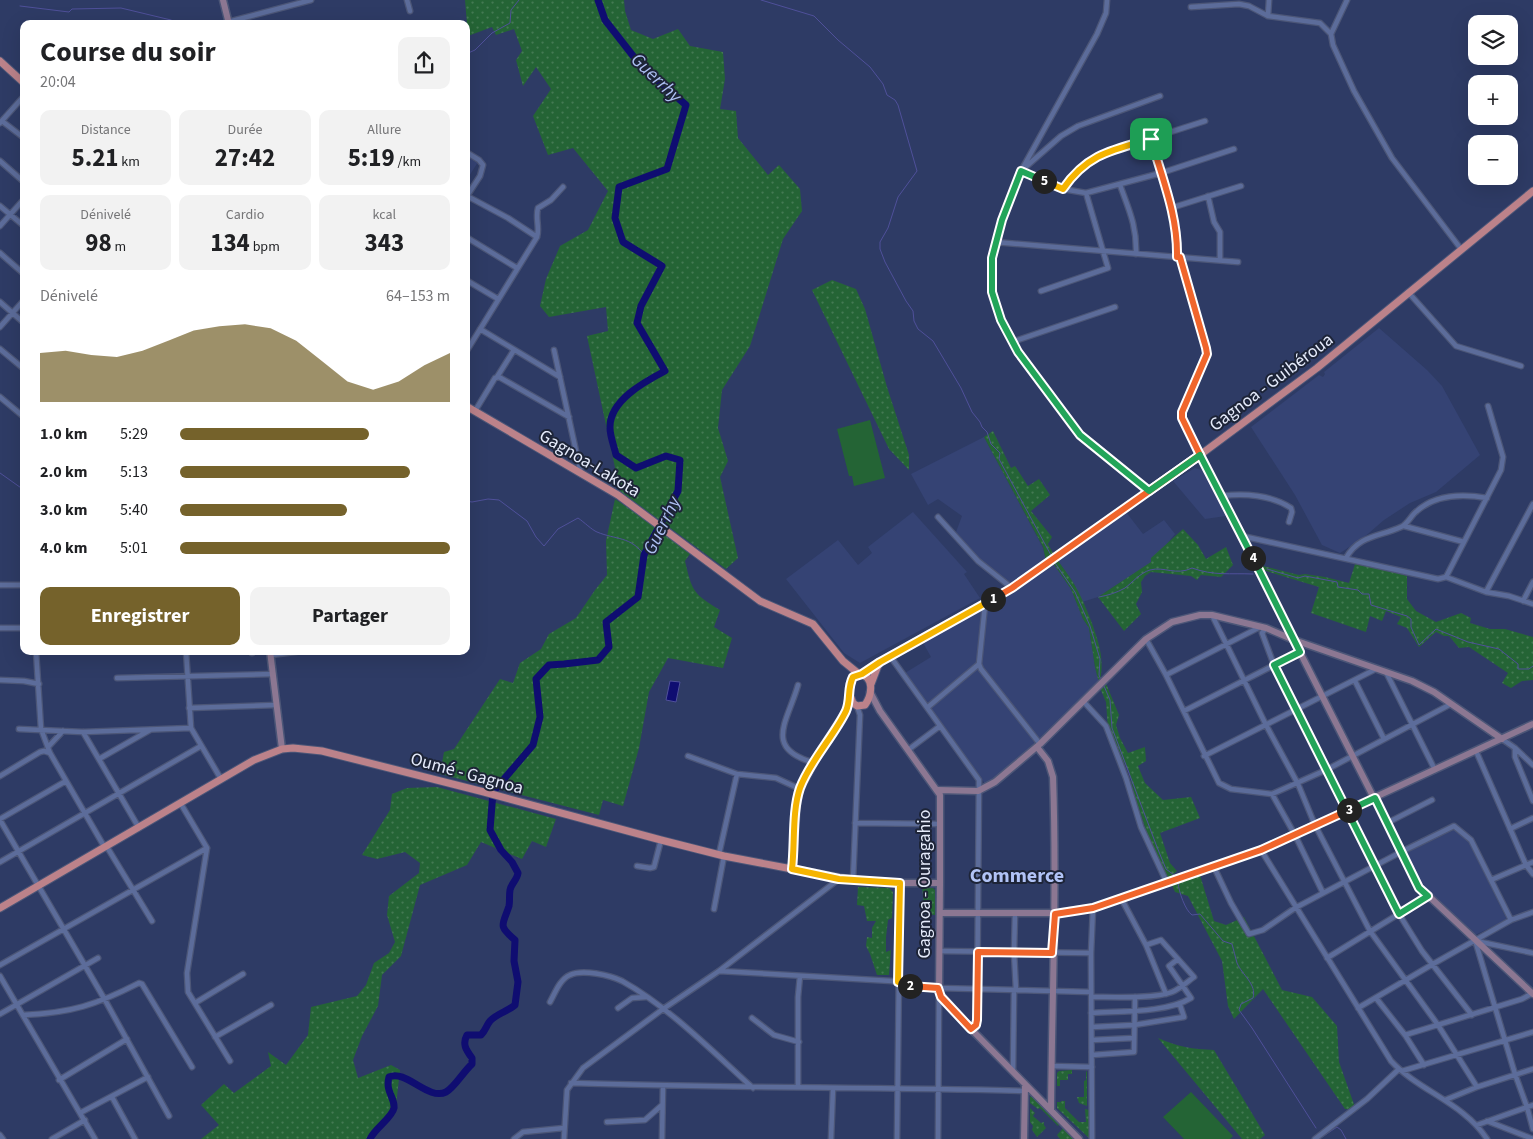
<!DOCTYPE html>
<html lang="fr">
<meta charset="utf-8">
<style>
:root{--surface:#fff;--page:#f2f2f2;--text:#202124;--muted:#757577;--accent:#75622b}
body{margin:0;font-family:"Source Sans 3",sans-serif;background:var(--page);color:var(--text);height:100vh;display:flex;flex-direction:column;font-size:19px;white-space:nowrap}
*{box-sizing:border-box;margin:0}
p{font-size:16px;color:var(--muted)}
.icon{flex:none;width:28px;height:28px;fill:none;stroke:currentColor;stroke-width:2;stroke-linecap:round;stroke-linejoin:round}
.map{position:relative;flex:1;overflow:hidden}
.panel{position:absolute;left:20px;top:20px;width:450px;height:635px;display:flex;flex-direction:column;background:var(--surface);border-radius:10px;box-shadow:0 5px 20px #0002}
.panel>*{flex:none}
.tools{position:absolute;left:1468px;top:15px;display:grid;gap:10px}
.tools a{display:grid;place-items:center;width:50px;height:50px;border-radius:10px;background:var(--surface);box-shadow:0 5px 20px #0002;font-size:25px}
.pin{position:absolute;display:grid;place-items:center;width:42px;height:42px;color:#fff;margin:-21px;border-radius:10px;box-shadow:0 2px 8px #0006}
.km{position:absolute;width:25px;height:25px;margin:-12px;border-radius:50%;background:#222;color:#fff;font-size:14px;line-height:25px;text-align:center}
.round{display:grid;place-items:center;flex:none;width:52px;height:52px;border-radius:10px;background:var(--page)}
.overview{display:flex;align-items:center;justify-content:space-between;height:85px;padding:0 20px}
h1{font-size:28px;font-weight:700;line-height:38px}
.figures{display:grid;grid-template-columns:repeat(3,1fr);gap:8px;height:85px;padding:5px 20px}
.figures div{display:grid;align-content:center;border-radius:10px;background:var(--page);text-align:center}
.figures b{font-size:25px;font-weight:700}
.figures small{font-size:14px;font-weight:400}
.figures p{font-size:14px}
.chart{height:140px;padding:10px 20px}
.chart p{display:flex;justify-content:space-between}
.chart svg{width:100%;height:90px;margin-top:5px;fill:var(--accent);opacity:.7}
.cta{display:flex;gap:10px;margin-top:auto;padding:10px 20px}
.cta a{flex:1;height:58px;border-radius:10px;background:var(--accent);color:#fff;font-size:20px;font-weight:700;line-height:58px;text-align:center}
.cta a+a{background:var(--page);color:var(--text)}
ul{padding:0 20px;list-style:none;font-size:16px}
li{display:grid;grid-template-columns:80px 60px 1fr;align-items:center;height:38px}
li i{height:12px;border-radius:6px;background:var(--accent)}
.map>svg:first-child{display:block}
</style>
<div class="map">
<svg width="1533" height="1139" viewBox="0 0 1533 1139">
<defs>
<pattern id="grass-dots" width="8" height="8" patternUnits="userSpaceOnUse" patternTransform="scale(1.25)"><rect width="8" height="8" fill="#246435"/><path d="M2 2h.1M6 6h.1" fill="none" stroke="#447a53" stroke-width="1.8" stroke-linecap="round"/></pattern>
</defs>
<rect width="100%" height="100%" fill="#2e3b65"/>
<path fill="#354374" d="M 466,155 L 478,162 L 466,181 Z
M 1379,328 L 1427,370 L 1442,386 L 1480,455 L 1436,492 L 1410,503 L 1384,520 L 1362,539 L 1340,553 L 1322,545 L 1295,495 L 1251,427 L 1319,375 L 1323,377 L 1325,374 L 1324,372 Z
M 984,437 L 1043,548 L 1046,561 L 1012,585 L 977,557 L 956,532 L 962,516 L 938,499 L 928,505 L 911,474 Z
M 1195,468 L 1202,470 L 1226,516 L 1205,519 L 1173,481 Z
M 913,512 L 967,572 L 964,574 L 980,598 L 860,663 L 844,653 L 786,579 L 838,540 L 858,565 L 872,553 L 868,547 Z
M 1126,512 L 1143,534 L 1164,520 L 1175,534 L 1152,562 L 1098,597 L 1082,602 L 1074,584 L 1056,558 Z
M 1053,563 L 1071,589 L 1083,619 L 1089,628 L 1095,667 L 1099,683 L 1004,771 L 986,785 L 905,673 L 931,657 L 922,641 L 987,608 L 1012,593 Z
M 1454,830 L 1469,842 L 1507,920 L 1475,935 L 1423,886 L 1406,853 Z"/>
<path fill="url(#grass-dots)" d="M 465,0 L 624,0 L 625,11 L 631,30 L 653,39 L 678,29 L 690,46 L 723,52 L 725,79 L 720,109 L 736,111 L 738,138 L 768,175 L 779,165 L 800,189 L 802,211 L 783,239 L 750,346 L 722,390 L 718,428 L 728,461 L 720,477 L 738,558 L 726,569 L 620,491 L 587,336 L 608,331 L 606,307 L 549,317 L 540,306 L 546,279 L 560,246 L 588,230 L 608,191 L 573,148 L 548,155 L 533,116 L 551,89 L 536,67 L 523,86 L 516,60 L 522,51 L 514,29 L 496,35 L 492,27 L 468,36 Z
M 832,280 L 856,289 L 865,309 L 887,387 L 909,455 L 909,470 L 889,449 L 812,290 Z
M 993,431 L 1011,468 L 1015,466 L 1028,486 L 1039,479 L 1050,495 L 1031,511 L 1052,537 L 1048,544 L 1054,555 L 1046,561 L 1043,547 L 984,437 Z
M 615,499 L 692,551 L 685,561 C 692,591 693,594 720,610 L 714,627 L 732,638 L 723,668 L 668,658 L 649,692 L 639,748 L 623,806 L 603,800 L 599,815 L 440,774 L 444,752 L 454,749 L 500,679 L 513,683 L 520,663 L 541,649 L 549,634 L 576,618 L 595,590 L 607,575 L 606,541 Z
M 1183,529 L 1198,545 L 1206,559 L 1226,547 L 1233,565 L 1221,577 L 1201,575 L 1197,580 L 1191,576 L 1151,572 L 1145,576 L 1141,582 L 1142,592 L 1136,604 L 1141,614 L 1124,631 L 1098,597 L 1151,562 L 1151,558 Z
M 1056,558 C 1062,567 1069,575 1074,584 C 1083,598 1100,640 1101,656 C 1102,665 1102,674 1099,683 L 1095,667 L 1089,628 L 1083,619 L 1071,589 L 1053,563 Z
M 1356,561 L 1407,576 L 1407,599 L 1416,611 L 1436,622 L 1461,613 L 1471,618 L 1470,623 L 1490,629 L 1505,629 L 1533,637 L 1533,680 L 1522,681 L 1511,688 L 1502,683 L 1508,673 L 1469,647 L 1459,648 L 1449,636 L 1444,636 L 1436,632 L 1419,647 L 1407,628 L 1397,624 L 1401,617 L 1386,611 L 1382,621 L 1370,616 L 1366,632 L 1311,613 L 1319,587 L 1263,570 L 1263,566 L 1299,575 L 1305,574 L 1325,577 L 1349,583 Z
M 1105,681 L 1119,715 L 1116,725 L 1120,738 L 1128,753 L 1145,747 L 1146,761 L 1138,766 L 1145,783 L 1163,800 L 1191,797 L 1200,818 L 1160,833 L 1170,863 L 1177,871 L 1168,879 L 1152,848 L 1134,794 L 1129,771 L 1115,747 L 1108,729 L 1106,702 L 1100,688 Z
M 437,787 L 556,819 L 546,847 L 532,841 L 522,859 L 481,842 L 467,865 L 420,885 L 401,956 L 382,975 L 378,1006 L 362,1036 L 353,1060 L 358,1078 L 391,1065 L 400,1070 L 395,1114 L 376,1132 L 373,1139 L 201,1139 L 219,1125 L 201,1105 L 224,1084 L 234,1093 L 271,1066 L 268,1052 L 286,1065 L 308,1035 L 311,1007 L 357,996 L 366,985 L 374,963 L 389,953 L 395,942 L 387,915 L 389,896 L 419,873 L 420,863 L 405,852 L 377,859 L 362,855 L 390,810 L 392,794 L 407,788 Z
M 1199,872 L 1214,921 L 1226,925 L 1244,917 L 1282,990 L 1312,997 L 1337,1026 L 1339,1062 L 1356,1110 L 1345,1109 L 1263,989 L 1234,1019 L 1228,1006 L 1222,961 L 1188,896 L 1175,892 L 1172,885 L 1180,879 Z
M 858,887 L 889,888 L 893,892 L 892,918 L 888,920 L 886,937 L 886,952 L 891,950 L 889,975 L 877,975 L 870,954 L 866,946 L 867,937 L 872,938 L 872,928 L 876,921 L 867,921 L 864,906 L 857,905 Z
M 922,887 L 933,888 L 935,890 L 935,915 L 925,914 Z
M 1158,1038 C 1178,1047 1192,1049 1214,1050 L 1265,1135 L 1260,1139 L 1242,1139 Z
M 1072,1070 L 1072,1074 L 1068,1074 L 1068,1080 L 1060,1080 L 1060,1086 L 1057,1086 L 1057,1073 L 1059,1071 Z
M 1086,1071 L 1087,1072 L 1087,1106 L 1079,1103 L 1077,1097 L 1084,1097 L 1084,1081 L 1086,1080 Z
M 1032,1096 L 1060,1123 L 1058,1126 L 1040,1108 L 1038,1109 L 1030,1103 L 1030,1097 Z
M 1061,1101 L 1065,1101 L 1065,1108 L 1079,1122 L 1086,1122 L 1085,1109 L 1089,1110 L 1089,1138 L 1057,1108 L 1057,1102 L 1061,1102 Z
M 1030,1108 L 1035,1113 L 1033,1116 L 1041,1123 L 1044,1122 L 1044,1125 L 1046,1128 L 1037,1137 L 1032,1130 L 1033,1126 L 1030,1122 Z
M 1064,1127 L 1076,1139 L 1060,1139 L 1057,1135 Z"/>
<path fill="#246435" d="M 870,420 L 885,478 L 854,486 L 852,476 L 849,476 L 837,429 Z
M 1191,1092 L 1233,1136 L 1230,1139 L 1184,1139 L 1163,1117 Z"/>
<path fill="#0f0d71" stroke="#4f509a" d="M 670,681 L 680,682 L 676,702 L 666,700 Z"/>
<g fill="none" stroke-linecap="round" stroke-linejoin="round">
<path stroke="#4f509a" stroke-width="1" d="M 761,0 L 814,16 L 838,40 L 870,67 L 883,84 L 887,95 L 895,100 L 898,105 L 917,171 L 898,197 L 888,228 L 880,242 L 880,249 L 885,262 L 906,301 L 913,311 L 914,321 L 918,329 L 933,341 L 961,388 L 972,412 L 980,422 L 982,427 L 987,432 L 991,444 L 1000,453 L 999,459 L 1052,557
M 20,6 L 69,12 L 72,9 L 121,8 L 171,20 L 178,24
M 466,54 L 475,50 L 492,33 L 510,23 L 511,10 L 519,0
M 0,473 L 24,490
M 466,501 L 472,502 L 488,499 L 499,500 L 527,521 L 536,537 L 544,546 L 558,529 L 578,518 C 584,522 592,530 597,532 C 616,540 631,536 644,555
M 1055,563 L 1075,592 L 1090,626 L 1100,659 L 1099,675 L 1101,680
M 1267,569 L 1298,578 L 1305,576 L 1337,582 L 1338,587 L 1358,590 L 1362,594 L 1369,594 L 1371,605 L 1407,616 L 1411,619 L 1411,627 L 1419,645 L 1436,629 L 1468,642 L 1499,649 L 1518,664 L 1518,669 L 1529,669 L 1533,666
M 1099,597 C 1109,595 1116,593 1125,588 C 1133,582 1140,573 1150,570 C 1164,566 1176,576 1192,568 C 1214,576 1230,573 1253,574
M 1104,686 L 1110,700 L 1112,728 L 1157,847 L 1166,869 L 1174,875
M 1178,883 C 1179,892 1185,910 1192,915 L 1200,914 L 1223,941 L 1232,944 C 1234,950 1235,957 1237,963 C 1242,975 1257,984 1253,998 L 1241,1004 L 1239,1010 L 1252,1028 L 1316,1128
M 1322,1137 L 1337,1127 L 1341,1130 L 1346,1139"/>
<path stroke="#0f0d71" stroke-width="7" d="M 370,1139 C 375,1128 392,1118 394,1108 C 395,1097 385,1092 389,1077 C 406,1069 428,1101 446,1092 C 454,1088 464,1071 472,1064 L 472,1058 C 466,1050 462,1044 467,1035 L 481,1035 C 486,1030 486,1026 490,1021 C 496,1014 508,1011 515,1005 L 518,982 L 514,961 L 515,940 C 497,925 503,925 509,906 C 510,901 509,896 510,890 C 511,884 517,880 518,873 L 512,862 L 501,850 L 490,830 L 493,792 L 533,745 L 540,717 L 536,679 L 549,665 L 564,664 L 598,660 L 609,647 L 606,622 L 638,597 L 644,555 L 678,491 L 680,460 L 666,456 L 636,468 L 616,455 C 614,446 610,436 610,428 C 609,401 644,382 665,371 L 637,323 L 641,306 L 662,266 L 623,242 L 615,218 L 619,187 L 667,169 L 686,105 L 641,66 L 605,20 L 598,0"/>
<defs>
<path id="street" d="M 407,0 L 410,11
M 1107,0 L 1106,13 L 1097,34 L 1021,171 C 1010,198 996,228 992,257 C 984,313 1021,359 1053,400 C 1062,411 1071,425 1081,436 C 1102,456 1127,473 1149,491
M 1347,0 L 1331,34 L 1333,45 L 1354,91 L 1392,158 L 1461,249
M 1191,7 L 1239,4 L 1249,6 L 1268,16 L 1320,23 L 1331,34
M 1268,16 L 1269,0
M 228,22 L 311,0
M 1160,96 L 1078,126 L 1061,136 L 1021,171 L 1063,189 L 1086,193 L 1161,173 L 1234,149
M 2,121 L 24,138
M 0,123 L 24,96
M 1151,139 C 1162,178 1178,216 1177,257
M 466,152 L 479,160 L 483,165 L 480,176 L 467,196
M 0,161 L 24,182
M 1120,185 C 1129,210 1137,226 1136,254
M 1063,189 L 1081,167 L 1099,155 L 1205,121
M 467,196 L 508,218 L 537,237
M 1208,196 L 1214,222 L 1220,232 L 1220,260
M 0,206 L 24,226
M 1171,208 L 1241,186
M 0,226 L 24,199
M 466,237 L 517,268
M 995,242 L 1238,262
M 0,253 L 24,274
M 1180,257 L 1207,354 L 1183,412 L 1182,418 L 1200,455
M 466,280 L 498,299
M 1041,291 L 1108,268 L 1086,193
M 1408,292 L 1456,346 L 1521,366
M 0,302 L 24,323
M 0,327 L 24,300
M 480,329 L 560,377
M 1012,342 L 1115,307
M 0,349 L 24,369
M 554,350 L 581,474
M 466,352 L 537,237 C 540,228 535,218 538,208 L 551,200 L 563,187
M 497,377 L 514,350
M 0,397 L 24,417
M 475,411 L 495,378 L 499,377 L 569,417
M 1222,496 C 1244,493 1272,495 1291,508 L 1292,512 L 1289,522
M 938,517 L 978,561 L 1012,588
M 1404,526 L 1464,542
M 1242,536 L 1438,579 L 1446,577 L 1486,592 L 1509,596 L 1533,604
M 1346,558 C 1359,535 1379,537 1401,527 C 1408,524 1411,515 1417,511 C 1436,494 1464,494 1487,498
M 1446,577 L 1501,470 L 1503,457 L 1488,406
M 0,585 L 24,585
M 1486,592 L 1533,504
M 1523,601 L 1533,582
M 985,605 L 979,664 L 981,669 L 1040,744
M 1212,615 L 1266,725 L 1298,784 L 1315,825 L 1370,931 L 1438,1025 L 1477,1087
M 0,628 L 24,628
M 1266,628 L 1262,633 L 1274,665 L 1399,914 L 1422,951 L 1472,1015
M 1146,639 L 1166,675 L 1219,783 L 1231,789 L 1272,794 L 1326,770 L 1451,704
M 36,651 L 41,729 L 50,753 L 105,848
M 186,651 L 191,728 L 221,779
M 252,651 L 252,653
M 271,655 L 302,651
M 890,656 L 979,780 L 977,1020 L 976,1025 L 971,1029
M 1386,672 L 1435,770
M 1166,675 L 1260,627
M 117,678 L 273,674
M 0,680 L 24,681 L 39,684
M 1355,681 L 1384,739
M 798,685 C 788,721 762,749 815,763
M 1083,701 L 1106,726 L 1126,778 L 1141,827 L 1167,883
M 928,707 L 979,664
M 189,708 L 276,705
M 1184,711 L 1300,652
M 19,729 L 83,732 L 191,728
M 83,732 L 139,828
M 1502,739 L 1515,748 L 1533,765
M 48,747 L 63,731
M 1515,748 L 1515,757 L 1533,801
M 908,750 L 940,726
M 1476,751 L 1526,865 L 1533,874
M 688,756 L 737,774 L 776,778 L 800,789
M 1204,756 L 1376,669
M 99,759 L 150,730
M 0,776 L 40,752 L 44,751 L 50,753
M 1272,794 L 1295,835 L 1323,893
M 181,804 L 207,848 L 187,973 L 188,992 L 230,1061
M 0,819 L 66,781
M 0,820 L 105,1000 L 169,1116
M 855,823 L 940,824
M 1387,823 L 1432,800
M 1510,829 L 1533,818
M 107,847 L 152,921
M 1261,850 L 1391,1061 C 1419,1091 1464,1103 1487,1139
M 719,854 L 737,774
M 0,862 L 201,746
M 637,866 L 650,868 L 654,867 L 661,840
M 1214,867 L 1231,903 L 1249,934 L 1263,930 L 1295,908 L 1401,852 L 1454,826 L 1471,840 L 1511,920
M 853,880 L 860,715 L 857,706
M 1491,880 L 1533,862
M 714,909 L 724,856
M 1015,914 L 1014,952 L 1016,990
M 1475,940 L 1515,1074 L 1527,1107 L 1533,1129
M 1476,941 L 1533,953
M 1146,945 L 1166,994
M 939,951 L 1091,953
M 1327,958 L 1428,896
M 0,965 L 207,848
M 719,971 L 892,981 L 907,986 L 938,988 L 1091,992
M 0,976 L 95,1139
M 1092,997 C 1112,997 1155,999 1172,992 C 1180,989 1187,982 1194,977 L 1161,940 L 1146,945 L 1121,898
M 1376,998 L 1405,1035 L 1424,1065
M 550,1002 C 555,993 560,979 570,975 C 582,969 610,975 622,981 C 669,1007 713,1052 753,1088
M 195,1003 L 243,974
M 618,1008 L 632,998 L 646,997
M 1358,1008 L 1433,964 L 1511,920 L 1533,912
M 1091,1013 C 1120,1011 1167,1013 1191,998 L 1169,966 L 1178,959
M 0,1014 L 98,958
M 23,1015 C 71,1013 96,1005 139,983 L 142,984 L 192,1067
M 752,1018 L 774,1035 L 799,1042
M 1092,1027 L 1134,1025 L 1184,1017 L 1180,1005
M 1405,1035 L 1522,999 L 1533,993
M 215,1037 L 271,1005
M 1092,1040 L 1134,1038
M 1092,1055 L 1134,1052 L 1135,997
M 1051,1066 L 1092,1067
M 1013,1071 L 1014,990
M 1402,1071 L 1533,1032
M 59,1080 L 127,1039
M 571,1083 C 722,1088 874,1087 1025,1091
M 798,1087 L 798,997 L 800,976
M 112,1097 L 135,1139
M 1445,1100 L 1477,1087 L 1533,1069
M 80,1113 L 148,1077
M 1487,1121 L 1533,1139
M 607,1122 L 645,1120 L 662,1105
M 1477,1125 L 1533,1105
M 0,1135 L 3,1139
M 52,1139 L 85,1120
M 514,1139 L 523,1132 L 564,1128
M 564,1139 L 567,1090 L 583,1068 L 663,1009 L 719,971 L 839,879
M 662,1139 L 663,1086
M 831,1139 L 833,1088
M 897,1139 L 900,883
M 938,1139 L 939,993
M 1092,1139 L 1091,953 L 1093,908
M 1315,1139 L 1367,1099 L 1399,1069"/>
<path id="secondary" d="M 223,0 L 229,24
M 1200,455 L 1419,887 L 1533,994
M 270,651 L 282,749
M 870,692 L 880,711 L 940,795 L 940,883 L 939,993 L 971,1029 L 1079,1139
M 1037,747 L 1048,761 L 1053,777 C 1057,888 1052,999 1051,1110
M 938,790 L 978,791 L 995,782 L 1040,744 L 1146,639 L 1172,622 L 1200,615 L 1212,615 L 1266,628 L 1294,640 L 1412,681 L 1434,692 L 1502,739
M 792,869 L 853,880 L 900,883 L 940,883
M 940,913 L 1055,913 L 1093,908 L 1261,850 L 1533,724
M 1024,1139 L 1025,1084"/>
<path id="primary" d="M 0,61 L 24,83
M 466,406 L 618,495 L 760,601 L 813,624 L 843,661 L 859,674
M 859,674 C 875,676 872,695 865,705 L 857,706 L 853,703 C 848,693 847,679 859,674 Z
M 862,674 L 880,662 L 1012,588 L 1200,455 L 1317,368 L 1533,191
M 871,684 L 879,663
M 0,908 L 254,760 L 282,749 L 293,748 L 322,751 L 484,792 L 661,840 L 724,856 L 792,869 L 797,803 L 800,789 L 822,748 L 846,711 L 850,695"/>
</defs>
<use href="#street" stroke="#4c5677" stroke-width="7"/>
<use href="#secondary" stroke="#4c5677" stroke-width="9"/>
<use href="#primary" stroke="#4c5677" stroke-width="9"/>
<use href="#street" stroke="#5c6c9a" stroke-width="4.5"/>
<use href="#secondary" stroke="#8c7792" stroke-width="6"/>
<use href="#primary" stroke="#bc828a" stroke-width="7"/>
</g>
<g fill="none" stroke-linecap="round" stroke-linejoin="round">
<defs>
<path id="split-1" d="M 993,599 L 1012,588 L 1200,455 L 1182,418 L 1182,412 L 1207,354 L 1206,348 L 1180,257 L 1177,257 C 1178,216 1162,178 1151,139"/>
<path id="split-2" d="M 910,986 L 898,982 L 900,883 L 839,879 L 792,869 C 795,844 792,811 800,788 C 810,761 834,736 846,711 C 851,700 847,688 853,677 L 862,674 L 880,662 L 993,599"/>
<path id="split-3" d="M 910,986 L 938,988 L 941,997 L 971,1029 L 976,1025 L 977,1020 L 978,952 L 1052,953 L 1055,914 L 1093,908 L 1261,850 L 1349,810"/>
<path id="split-4" d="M 1253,558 L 1300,652 L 1274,665 L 1399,914 L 1428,896 L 1419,888 L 1375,798 L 1349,810"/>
<path id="split-5" d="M 1044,181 L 1021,171 L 1002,220 L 992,258 L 992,292 L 1001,320 L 1018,352 L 1080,435 L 1149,491 L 1200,455 L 1253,558"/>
<path id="split-6" d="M 1044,181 L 1063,189 C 1087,154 1112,150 1151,139"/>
</defs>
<use href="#split-1" stroke="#fff" stroke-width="10"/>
<use href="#split-2" stroke="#fff" stroke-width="10"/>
<use href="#split-3" stroke="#fff" stroke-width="10"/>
<use href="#split-4" stroke="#fff" stroke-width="10"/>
<use href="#split-5" stroke="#fff" stroke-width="10"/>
<use href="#split-6" stroke="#fff" stroke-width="10"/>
<use href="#split-1" stroke="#f0652b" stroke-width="6"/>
<use href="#split-2" stroke="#f5b400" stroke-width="6"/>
<use href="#split-3" stroke="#f0652b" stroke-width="6"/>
<use href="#split-4" stroke="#22a559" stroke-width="6"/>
<use href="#split-5" stroke="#22a559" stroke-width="6"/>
<use href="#split-6" stroke="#f5b400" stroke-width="6"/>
</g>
<g text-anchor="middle" stroke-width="4" stroke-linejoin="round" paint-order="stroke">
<g font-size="18" fill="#e5ebfb" stroke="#1d2437">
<text transform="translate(1271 382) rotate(-37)" y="6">Gagnoa - Guibéroua</text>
<text transform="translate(590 463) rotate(31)" y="6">Gagnoa-Lakota</text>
<text transform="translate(467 773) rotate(15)" y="6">Oumé - Gagnoa</text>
<text transform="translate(924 884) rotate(-90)" y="6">Gagnoa - Ouragahio</text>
</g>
<g font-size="19" font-style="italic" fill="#adbff2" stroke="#1d2437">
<text transform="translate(657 77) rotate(44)" y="7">Guerrhy</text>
<text transform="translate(661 525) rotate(-64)" y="7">Guerrhy</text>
</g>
<g font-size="20" font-weight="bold" fill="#b1c3f6" stroke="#1d2437">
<text x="1017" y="882">Commerce</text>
</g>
</g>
</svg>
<div class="tools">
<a><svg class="icon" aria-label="layers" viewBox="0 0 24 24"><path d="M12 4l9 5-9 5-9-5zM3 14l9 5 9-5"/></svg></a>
<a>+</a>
<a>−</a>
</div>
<div class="pin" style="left:1151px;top:139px;background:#1e9e55"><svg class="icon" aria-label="arrive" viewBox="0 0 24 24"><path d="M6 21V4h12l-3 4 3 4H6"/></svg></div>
<b class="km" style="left:993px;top:599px">1</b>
<b class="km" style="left:910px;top:986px">2</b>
<b class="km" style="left:1349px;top:810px">3</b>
<b class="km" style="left:1253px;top:558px">4</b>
<b class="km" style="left:1044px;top:181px">5</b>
<section class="panel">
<div class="overview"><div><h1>Course du soir</h1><p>20:04</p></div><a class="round"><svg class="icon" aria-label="share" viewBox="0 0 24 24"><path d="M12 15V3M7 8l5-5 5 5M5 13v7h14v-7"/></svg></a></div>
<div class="figures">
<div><p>Distance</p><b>5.21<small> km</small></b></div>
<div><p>Durée</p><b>27:42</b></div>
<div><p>Allure</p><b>5:19<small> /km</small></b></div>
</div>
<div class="figures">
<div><p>Dénivelé</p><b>98<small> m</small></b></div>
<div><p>Cardio</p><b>134<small> bpm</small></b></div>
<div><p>kcal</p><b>343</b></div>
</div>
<div class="chart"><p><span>Dénivelé</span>64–153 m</p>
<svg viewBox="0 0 160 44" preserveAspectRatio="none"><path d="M0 44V20L10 19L20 21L30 22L40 19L50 14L60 9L70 7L80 6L90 8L100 14L110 24L120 34L130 38L140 34L150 26L160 20V44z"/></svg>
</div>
<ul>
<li><b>1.0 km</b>5:29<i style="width:70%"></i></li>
<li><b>2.0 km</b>5:13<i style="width:85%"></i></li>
<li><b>3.0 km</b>5:40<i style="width:62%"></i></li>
<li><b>4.0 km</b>5:01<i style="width:100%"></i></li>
</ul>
<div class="cta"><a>Enregistrer</a><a>Partager</a></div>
</section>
</div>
